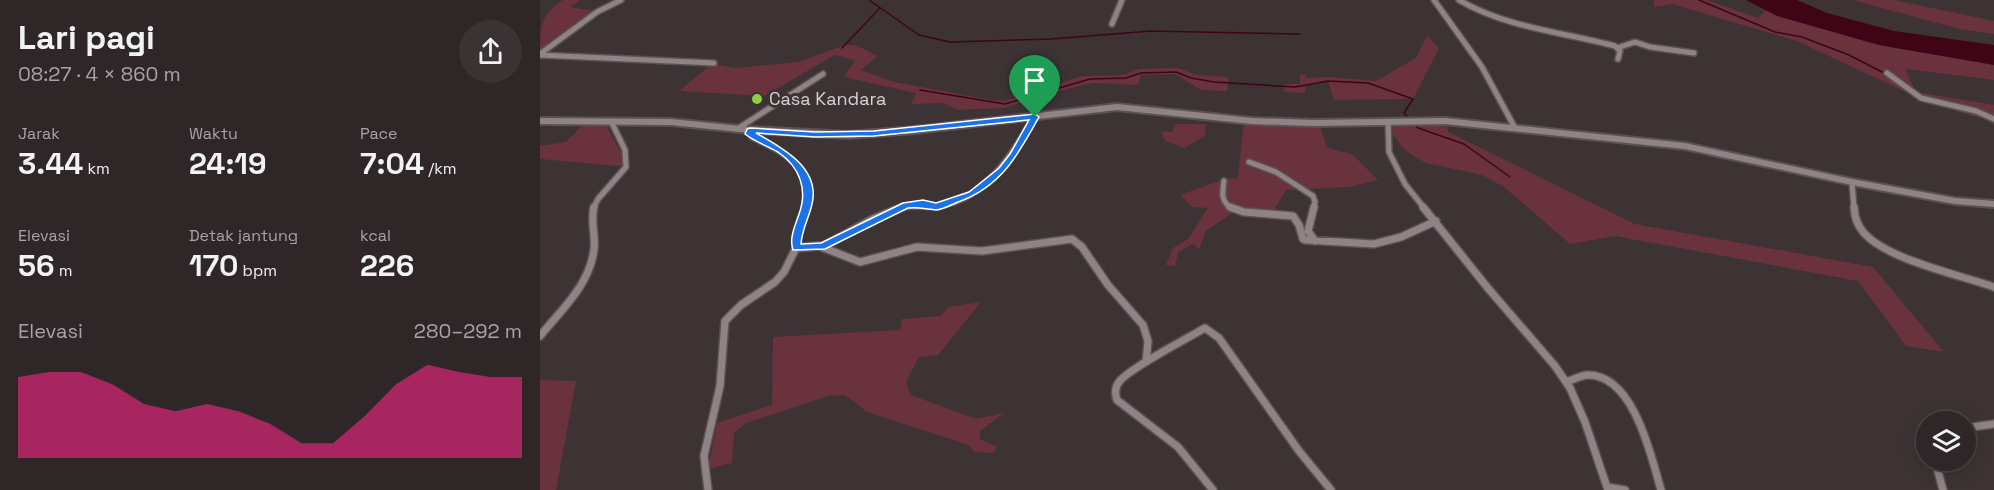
<!DOCTYPE html>
<html lang="id">
<meta charset="utf-8">
<style>
:root{--surface:#2e2627;--page:#3a3233;--text:#f1f3f6;--muted:#a7a5a7;--line:#494344;--accent:#db2777}
body{margin:0;font-family:"Space Grotesk",sans-serif;background:var(--page);color:var(--text);height:100vh;display:flex;flex-direction:column;font-size:22px;white-space:nowrap}
*{box-sizing:border-box;margin:0}
p{font-size:20px;color:var(--muted)}
.icon{flex:none;width:33px;height:33px;fill:none;stroke:currentColor;stroke-width:2;stroke-linecap:round;stroke-linejoin:round}
.map{position:relative;flex:1;overflow:hidden}
.details{display:flex;flex-direction:column;background:var(--surface);width:540px}
.details>*{flex:none}
.fabs{position:absolute;left:1376px;top:411px;display:grid;gap:12px}
.fabs a{display:grid;place-items:center;width:60px;height:60px;border-radius:50%;background:var(--surface);box-shadow:0 3px 15px #0003,0 0 0 2px var(--line);font-size:30px}
.pin{position:absolute;display:grid;place-items:center;width:51px;height:51px;color:#fff;margin:-62px -26px;border-radius:50% 50% 50% 0;rotate:-45deg;box-shadow:0 0 6px #0007}
.pin .icon{rotate:45deg}
.round{display:grid;place-items:center;flex:none;width:63px;height:63px;border-radius:32px;background:var(--page)}
.overview{display:flex;align-items:center;justify-content:space-between;height:102px;padding:0 18px}
h1{font-size:33px;font-weight:600;line-height:45px}
.stats{display:grid;grid-template-columns:repeat(3,1fr);gap:9px;height:102px;padding:6px 18px}
.stats div{display:grid;align-content:center}
.stats b{font-size:30px;font-weight:600}
.stats small{font-size:16px;font-weight:400}
.stats p{font-size:16px}
.chart{height:168px;padding:12px 18px}
.chart p{display:flex;justify-content:space-between}
.chart svg{width:100%;height:108px;margin-top:6px;fill:var(--accent);opacity:.7}
main{display:flex;flex:1;min-height:0}
.map>svg:first-child{display:block}
</style>
<main>
<section class="details">
<div class="overview"><div><h1>Lari pagi</h1><p>08:27 · 4 × 860 m</p></div><a class="round"><svg class="icon" aria-label="share" viewBox="0 0 24 24"><path d="M12 15V3M7 8l5-5 5 5M5 13v7h14v-7"/></svg></a></div>
<div class="stats">
<div><p>Jarak</p><b>3.44<small> km</small></b></div>
<div><p>Waktu</p><b>24:19</b></div>
<div><p>Pace</p><b>7:04<small> /km</small></b></div>
</div>
<div class="stats">
<div><p>Elevasi</p><b>56<small> m</small></b></div>
<div><p>Detak jantung</p><b>170<small> bpm</small></b></div>
<div><p>kcal</p><b>226</b></div>
</div>
<div class="chart"><p><span>Elevasi</span>280–292 m</p>
<svg viewBox="0 0 160 44" preserveAspectRatio="none"><path d="M0 44V11L10 9L20 9L30 14L40 22L50 25L60 22L70 25L80 30L90 38L100 38L110 27L120 14L130 6L140 9L150 11L160 11V44z"/></svg>
</div>
</section>
<div class="map">
<svg width="1454" height="490" viewBox="0 0 1454 490">
<rect width="100%" height="100%" fill="#3d3334"/>
<path fill="#69323d" d="M 23,0 L 40,0 L 30,7 L 59,12 L 0,54 C 0,28 0,15 23,0 Z
M 1114,0 L 1167,0 L 1218,18 L 1226,10 L 1238,16 L 1339,45 L 1454,65 L 1454,80 L 1365,69 L 1376,92 L 1454,105 L 1454,125 L 1444,119 L 1378,100 L 1370,94 L 1257,41 L 1132,4 L 1114,7 Z
M 1312,0 L 1354,0 L 1454,21 L 1454,34 L 1420,29 Z
M 887,36 L 899,48 L 873,99 L 794,100 L 788,81 L 765,85 L 765,93 L 744,92 L 745,84 L 760,84 L 760,75 L 765,75 L 766,78 L 789,77 L 836,81 L 876,58 Z
M 305,45 L 316,45 L 337,56 L 321,70 L 354,82 L 451,100 L 465,101 L 542,76 L 583,75 L 600,69 L 638,68 L 656,75 L 689,77 L 687,91 L 661,90 L 635,74 L 601,75 L 598,85 L 553,83 L 502,95 L 465,108 L 417,110 L 403,103 L 371,104 L 376,93 L 304,77 L 315,60 L 295,55 L 224,96 L 139,91 L 172,64 L 196,68 L 258,62 Z
M 48,120 L 63,120 L 89,167 L 0,159 L 0,146 L 26,142 Z
M 704,120 L 779,122 L 787,148 L 812,154 L 838,180 L 809,187 L 746,190 L 732,213 L 699,208 L 666,231 L 659,249 L 653,244 L 638,252 L 635,266 L 626,265 L 633,248 L 648,239 L 668,208 L 653,207 L 640,195 L 685,179 L 698,178 Z
M 907,120 L 908,132 L 1095,224 L 1333,267 L 1404,352 L 1366,346 L 1318,281 L 1075,236 L 1030,244 L 964,187 L 942,175 L 886,163 L 872,155 L 862,147 L 849,129 L 849,121 Z
M 636,124 L 666,124 L 665,136 L 644,148 L 625,141 L 621,131 L 632,132 Z
M 441,302 L 398,355 L 379,357 L 366,382 L 371,395 L 436,419 L 464,413 L 440,431 L 440,439 L 457,447 L 453,453 L 435,452 L 429,445 L 327,412 L 305,395 L 288,396 L 206,423 L 194,433 L 192,463 L 168,469 L 177,423 L 232,405 L 233,337 L 360,330 L 362,319 L 401,316 L 408,307 Z
M 0,380 L 36,381 L 16,490 L 0,490 Z"/>
<path fill="#3f0517" d="M 1206,0 L 1257,0 L 1287,13 L 1354,31 L 1454,45 L 1454,65 L 1339,45 L 1237,16 Z"/>
<g fill="none" stroke-linecap="round" stroke-linejoin="round">
<path stroke="#3f0517" stroke-width="1.5" d="M 329,0 L 379,35 L 410,42 L 511,39 L 611,31 L 760,34
M 1159,0 L 1235,32 L 1262,37 L 1309,55 L 1346,74
M 302,48 L 340,8
M 1360,85 L 1374,96
M 380,90 L 465,104 L 550,79 L 586,78 L 601,73 L 636,72 L 651,78 L 674,82 L 755,87 L 788,81 L 828,83 L 873,99 L 864,113 L 878,128 L 924,144 L 970,177"/>
<defs>
<path id="minor-far1" d="M 894,0 L 942,67 L 975,128
M 919,0 C 967,28 1022,32 1075,46 L 1080,51 L 1078,59
M 572,24 L 582,0
M 1077,48 L 1095,42 L 1110,47 L 1154,53
M 0,54 L 57,12 L 81,0
M 0,55 L 174,63
M 1347,73 L 1381,98 L 1436,111 L 1454,119
M 848,122 L 849,152 L 865,184 L 885,209
M 197,129 L 283,74
M 210,130 L 212,137 C 242,150 278,170 266,209
M 709,162 L 736,172 L 773,196 L 775,202 L 773,209
M 684,181 C 682,194 681,201 692,209
M 1312,182 L 1314,209
M 53,209 L 58,199 L 86,167 L 85,150 L 71,121
M 357,209 C 374,203 383,208 398,206 C 445,200 473,154 494,117"/>
<path id="minor" d="M 267,207 L 258,230 L 256,248 L 279,246 L 320,262 L 377,247 L 442,251 L 532,239 L 542,247 L 568,285 L 603,325 L 608,341 L 606,362
M 690,207 L 704,212 L 753,216 L 759,225 L 763,239 L 766,240 L 834,244 L 861,237 L 896,221
M 774,207 L 768,231 L 775,241
M 883,207 L 947,287 L 1015,366 L 1030,388 L 1045,422 L 1068,490
M 1314,207 C 1315,218 1317,225 1324,233 C 1348,260 1420,275 1454,287
M 282,247 L 333,219 L 362,207
M 0,336 C 21,310 50,285 54,249 C 56,235 50,221 54,207
M 1026,382 C 1033,380 1041,375 1048,375 C 1094,375 1111,456 1121,490
M 1425,428 L 1454,424
M 1395,460 L 1403,490
M 1067,487 L 1085,490
M 168,490 L 164,456 L 180,386 L 185,321 L 201,305 L 235,282 L 244,272 L 256,248
M 673,490 L 638,447 L 577,400 C 575,394 575,387 579,382 C 588,369 648,338 665,328 L 679,338 L 759,451 L 791,490"/>
<path id="tertiary" d="M 577,104 L 712,118 L 774,120 L 905,118 L 1145,143 L 1312,179 L 1415,198 L 1454,201 L 1454,207 L 1415,204 L 1312,185 L 1145,149 L 905,124 L 774,126 L 712,124 L 577,110 L 375,133 L 309,138 L 210,133 L 131,125 L 0,124 L 0,118 L 131,119 L 210,127 L 309,132 L 375,127 Z"/>
</defs>
<use href="#minor-far1" stroke="#5a5253" stroke-width="8"/>
<use href="#minor" stroke="#5a5253" stroke-width="10"/>
<use href="#tertiary" stroke="#5a5253" stroke-width="4"/>
<use href="#minor-far1" stroke="#8f8385" stroke-width="5"/>
<use href="#minor" stroke="#8f8385" stroke-width="7"/>
<use href="#tertiary" fill="#8f8385" fill-rule="evenodd"/>
</g>
<path fill="#1a73e8" stroke="#fff" stroke-width="1.5" fill-rule="evenodd" d="M 495,114 L 499,117 C 478,155 461,187 418,202 C 411,205 402,210 396,210 C 386,209 378,207 368,208 L 285,249 L 253,250 C 249,238 255,226 259,214 C 268,190 260,167 238,152 C 228,146 215,142 205,134 L 207,129 L 210,128 L 275,132 L 334,131 ZM 489,120 L 470,154 L 459,168 L 429,192 L 396,203 L 383,200 L 363,203 L 281,243 L 261,244 C 262,229 269,218 272,204 C 281,168 241,147 216,133 L 275,137 L 334,136 Z"/>
<circle fill="#8cce46" stroke="#3d3334" stroke-width="2" cx="217" cy="99" r="6"/>
<g text-anchor="middle" stroke-width="6" stroke-linejoin="round" paint-order="stroke">
<g font-size="18" fill="#d8d1d2" stroke="#3d3334" text-anchor="start">
<text x="229" y="105">Casa Kandara</text>
</g>
</g>
</svg>
<div class="fabs">
<a><svg class="icon" aria-label="layers" viewBox="0 0 24 24"><path d="M12 4l9 5-9 5-9-5zM3 14l9 5 9-5"/></svg></a>
</div>
<div class="pin" style="left:495px;top:117px;background:#1e9e55"><svg class="icon" aria-label="arrive" viewBox="0 0 24 24"><path d="M6 21V4h12l-3 4 3 4H6"/></svg></div>
</div>
</main>
